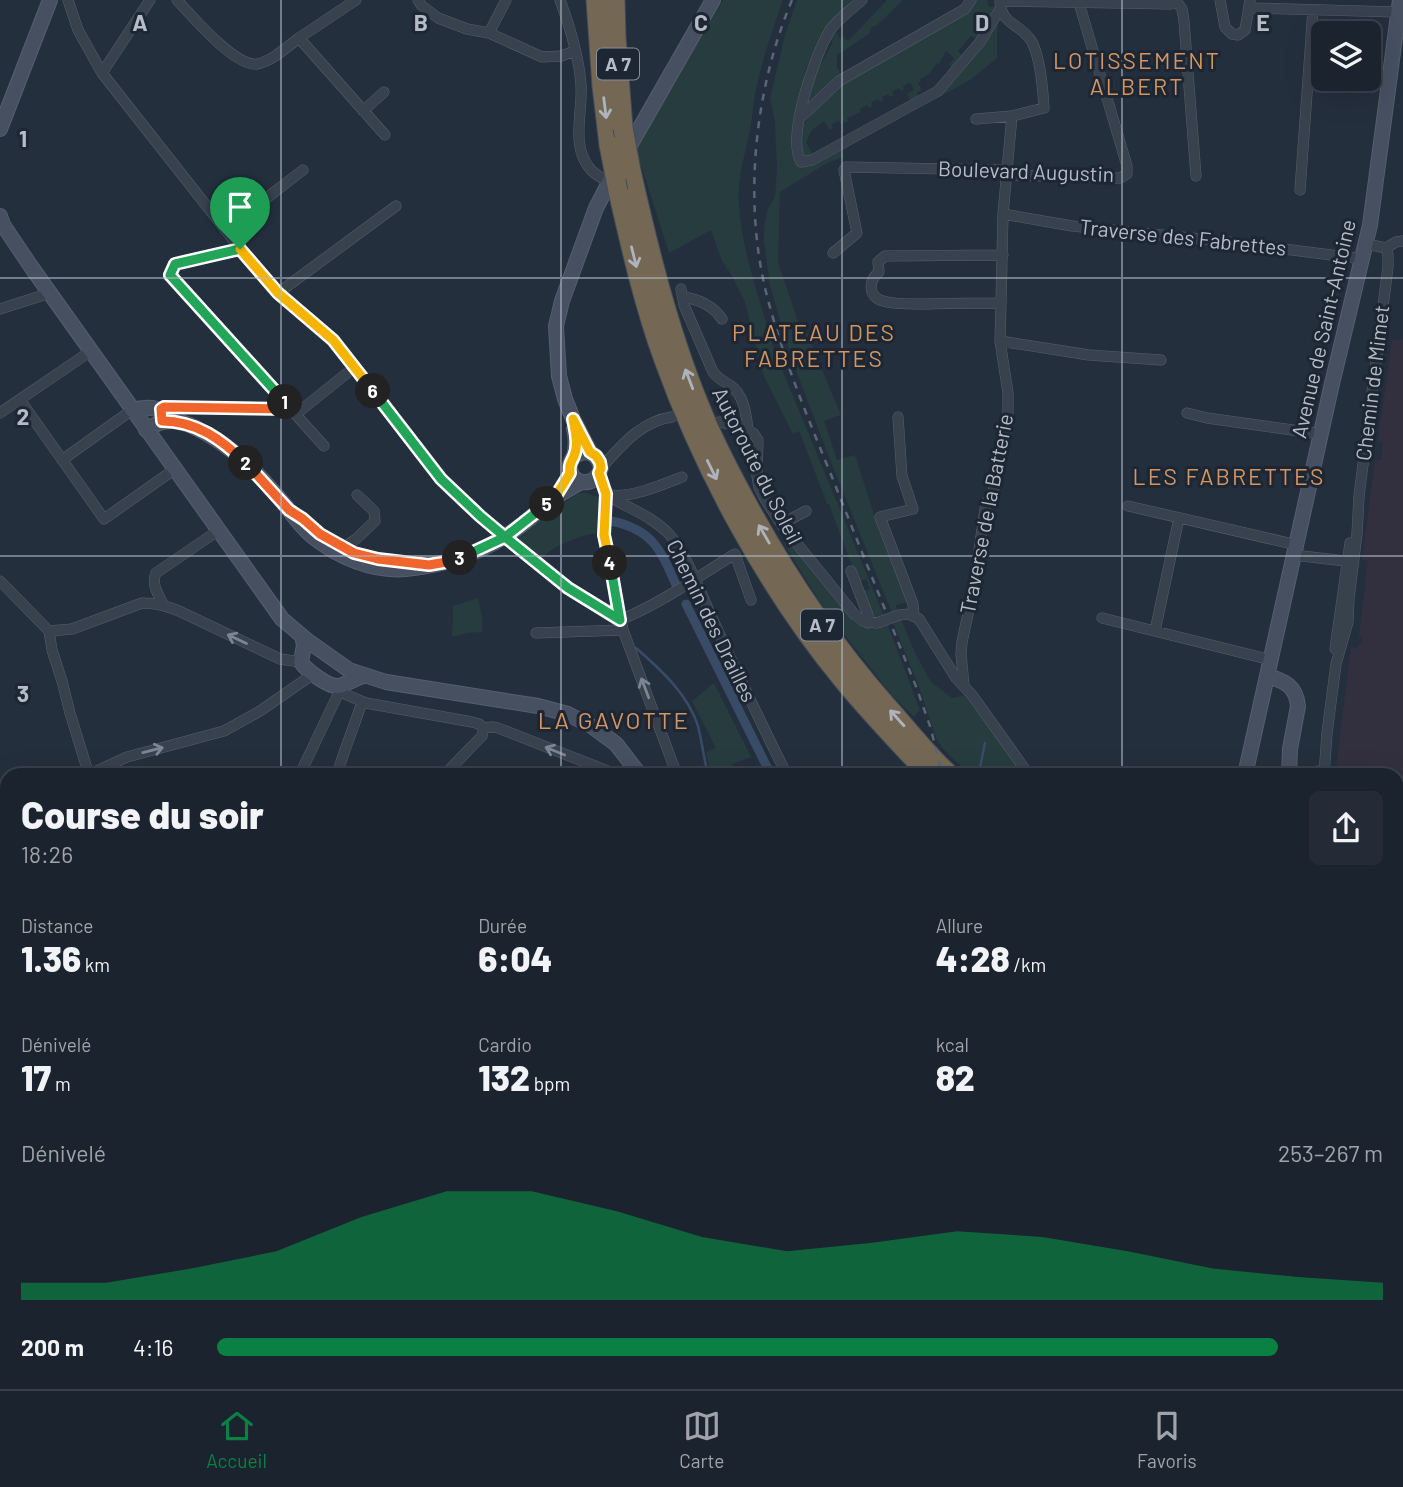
<!DOCTYPE html>
<html lang="fr">
<meta charset="utf-8">
<style>
:root{--surface:#1b232e;--page:#242b36;--text:#f1f3f6;--muted:#a0a4aa;--line:#39404a;--accent:#0b8043}
body{margin:0;font-family:Barlow,sans-serif;background:var(--page);color:var(--text);height:100vh;display:flex;flex-direction:column;font-size:26px;white-space:nowrap}
*{box-sizing:border-box;margin:0}
p{font-size:23px;color:var(--muted)}
.icon{flex:none;width:38px;height:38px;fill:none;stroke:currentColor;stroke-width:2;stroke-linecap:round;stroke-linejoin:round}
.map{position:relative;flex:1;overflow:hidden}
.side{position:absolute;left:0px;top:768px;width:1404px;height:621px;display:flex;flex-direction:column;background:var(--surface);border-radius:21px 21px 0 0;box-shadow:0 7px 28px #0002,0 0 0 2px var(--line)}
.side>*{flex:none}
.tools{position:absolute;left:1311px;top:21px;display:grid;gap:14px}
.tools a{display:grid;place-items:center;width:70px;height:70px;border-radius:10px;background:var(--surface);box-shadow:0 7px 28px #0002,0 0 0 2px var(--line);font-size:35px}
.pin{position:absolute;display:grid;place-items:center;width:60px;height:60px;color:#fff;margin:-72px -30px;border-radius:50% 50% 50% 0;rotate:-45deg;box-shadow:0 0 7px #0007}
.pin .icon{rotate:45deg}
.km{position:absolute;width:35px;height:35px;margin:-18px;border-radius:50%;background:#222;color:#fff;font-size:19px;line-height:35px;text-align:center}
.round{display:grid;place-items:center;flex:none;width:74px;height:74px;border-radius:10px;background:var(--page)}
.head{display:flex;align-items:center;justify-content:space-between;height:119px;padding:0 21px}
h1{font-size:38px;font-weight:800;line-height:52px}
.stats{display:grid;grid-template-columns:repeat(3,1fr);gap:10px;height:119px;padding:7px 21px}
.stats div{display:grid;align-content:center}
.stats b{font-size:35px;font-weight:800}
.stats small{font-size:19px;font-weight:400}
.stats p{font-size:19px}
.chart{height:196px;padding:14px 21px}
.chart p{display:flex;justify-content:space-between}
.chart svg{width:100%;height:126px;margin-top:7px;fill:var(--accent);opacity:.7}
ul{padding:0 21px;list-style:none;font-size:23px}
li{display:grid;grid-template-columns:112px 84px 1fr;align-items:center;height:52px}
li i{height:18px;border-radius:9px;background:var(--accent)}
.dock{display:flex;justify-content:space-around;align-items:center;height:98px;border-top:2px solid var(--line);background:var(--surface);font-size:19px;color:var(--muted)}
.dock a{display:grid;justify-items:center;gap:4px}
.dock .current{color:var(--accent)}
.map>svg:first-child{display:block}
</style>
<div class="map">
<svg width="1403" height="1389" viewBox="0 0 1403 1389">
<rect width="100%" height="100%" fill="#242f3e"/>
<path fill="#32303f" d="M 1403,339 L 1403,1039 L 1396,1031 L 1396,775 L 1335,775 L 1351,647 L 1358,648 L 1358,645 L 1361,645 L 1362,637 L 1359,637 L 1368,561 L 1362,560 L 1375,460 L 1381,460 L 1383,442 L 1378,441 L 1392,340 Z"/>
<path fill="#263c3f" d="M 723,0 L 783,0 C 772,31 762,61 755,93 C 753,107 752,121 749,135 C 744,159 737,179 739,204 C 742,254 761,302 774,350 L 884,616 L 873,619 L 872,616 L 864,591 L 870,589 L 866,579 L 858,582 L 829,504 L 827,504 L 800,433 L 799,431 L 793,434 L 763,374 L 745,302 L 732,276 L 722,261 L 711,230 L 669,253 L 641,165 L 639,163 L 637,144 Z
M 797,0 L 856,0 L 828,28 L 805,71 L 794,140 L 798,161 L 842,150 L 844,157 L 829,162 L 780,192 L 778,263 L 800,327 L 804,326 L 841,415 L 824,421 L 837,460 L 855,455 L 880,533 L 908,602 L 896,605 L 897,611 L 892,613 L 827,452 L 791,357 L 770,286 L 764,241 L 764,227 L 768,209 L 775,197 L 777,169 L 775,122 L 770,98 L 785,35 Z
M 887,0 L 903,0 L 877,25 L 872,27 L 869,34 L 837,55 L 837,67 L 841,74 L 833,79 L 810,103 L 806,102 L 816,73 L 833,42 L 830,39 L 836,32 L 840,38 L 842,36 L 848,41 Z
M 974,0 L 987,0 L 989,7 L 995,6 L 976,39 L 971,36 L 958,51 L 963,56 L 951,68 L 949,65 L 954,58 L 946,51 L 939,64 L 937,63 L 929,74 L 920,79 L 921,81 L 918,83 L 922,90 L 917,92 L 919,97 L 911,102 L 907,94 L 914,90 L 910,82 L 903,86 L 904,89 L 901,91 L 899,88 L 892,92 L 894,95 L 890,97 L 888,94 L 882,97 L 883,101 L 880,102 L 878,99 L 871,103 L 872,106 L 869,108 L 867,105 L 860,109 L 861,112 L 847,118 L 848,121 L 841,124 L 839,121 L 832,124 L 833,128 L 830,130 L 824,121 L 812,130 L 806,142 L 813,155 L 804,158 C 799,150 801,135 803,125 L 839,84 L 967,14 L 971,10 Z
M 998,18 L 997,58 L 970,80 L 936,99 Z
M 578,493 L 586,493 L 599,497 L 601,500 L 599,533 C 578,536 559,543 542,557 L 520,540 L 519,537 L 522,532 L 570,499 L 573,495 Z
M 787,539 L 854,622 C 865,630 875,627 887,623 L 920,710 L 914,717 L 891,694 L 823,607 L 783,542 Z
M 478,598 L 482,616 L 482,632 L 467,633 L 452,637 L 453,606 Z
M 900,617 L 916,655 L 931,682 L 952,698 L 966,695 L 1023,775 L 970,775 L 945,751 L 937,740 L 919,687 L 892,620 Z
M 714,683 L 751,757 L 732,764 L 738,775 L 711,775 L 706,752 L 716,748 L 692,701 Z"/>
<g fill="none" stroke-linecap="round" stroke-linejoin="round">
<path stroke="#394c67" stroke-width="2.5" d="M 636,648 C 660,669 688,694 698,726 C 702,742 704,759 708,775
M 976,775 L 979,772 L 985,743
M 998,1382 L 1001,1389"/>
<path stroke="#394c67" stroke-width="9" d="M 611,521 C 652,529 661,550 676,585
M 686,604 L 771,775
M 932,1382 L 935,1389"/>
<path stroke="#394c67" stroke-width="16" d="M 1188,1389 L 1190,1382"/>
<defs>
<path id="street" d="M 68,0 L 78,30 L 102,73 L 257,270 L 287,302 L 333,340 L 441,479 L 480,516 L 568,588 L 620,620
M 177,0 C 192,16 235,67 257,64 C 272,61 287,47 299,38 L 385,135
M 418,0 L 421,5 L 438,18 L 467,29 L 489,33 L 542,57 L 561,56 L 575,51
M 560,0 C 570,27 579,56 581,85 C 583,112 570,147 591,170 C 596,175 604,179 609,183
M 862,0 C 852,9 838,19 830,30 C 815,55 786,136 801,162 L 812,160 L 938,91 L 980,42 L 1000,9
M 1220,0 L 1225,27 L 1232,34 L 1238,35 L 1245,30 L 1250,0
M 1000,1 L 1171,4 L 1177,0
M 1176,1 L 1182,9 L 1184,21 L 1196,176
M 1250,8 L 1397,12
M 489,33 L 506,0
M 299,38 L 356,0
M 102,73 L 150,0
M 363,111 L 384,92
M 800,118 L 839,81 L 965,9 L 971,0
M 976,119 L 1012,116
M 1300,190 L 1313,10
M 1003,214 L 1072,226 L 1221,241 L 1363,259
M 220,223 L 257,198
M 225,230 L 303,170
M 1386,248 L 1396,242 L 1403,241
M 240,249 L 175,264 L 170,275 L 324,446
M 833,253 L 857,233 L 844,170 L 846,167 L 1001,170 L 1006,175 L 1113,178 L 1120,178 L 1127,174 L 1127,166 L 1079,3
M 681,289 L 684,305 L 713,372 C 718,379 724,381 731,386 C 744,395 746,414 748,429
M 278,293 L 396,206
M 683,297 C 698,299 713,306 722,319
M 1001,303 C 976,303 952,303 928,304 C 913,304 897,305 883,301 C 868,297 868,281 879,272 L 878,262 L 885,256 L 1003,255
M 0,309 L 50,293
M 1000,341 L 1089,355 L 1161,360
M 20,400 L 104,519 L 175,469
M 161,410 L 164,406 L 291,409
M 0,413 L 91,351
M 1187,413 L 1207,418 L 1321,434
M 296,414 L 346,374
M 898,417 L 902,476 L 913,509 L 880,517 L 913,604 L 914,616
M 719,422 L 741,426 L 754,434 L 758,440 L 757,476 L 759,487 L 765,499 L 781,524 L 854,614 L 863,621 L 877,623
M 62,460 L 132,410
M 601,468 C 621,446 641,421 672,417
M 599,473 L 606,494 L 604,535 L 623,630 L 677,775
M 606,494 C 626,508 651,515 669,534 C 687,555 701,594 713,620 C 737,672 761,724 787,775
M 610,495 C 631,498 662,485 682,477
M 1128,506 L 1297,545
M 781,524 L 806,511
M 343,548 L 356,539 L 375,521 L 374,511 L 357,495
M 1294,555 L 1353,562
M 851,571 L 868,615 L 868,623
M 0,581 L 49,631
M 163,604 C 158,594 151,584 156,573 L 219,530
M 899,615 L 909,614 L 919,619 L 956,678 L 972,695 L 1029,775
M 1102,618 L 1271,660
M 620,620 C 662,603 697,577 735,554 L 751,600
M 49,631 L 72,629 L 142,603 C 157,603 166,606 179,611 L 280,659 L 294,661 L 301,658
M 49,631 L 52,650 L 62,681 L 70,713 L 89,775
M 1155,631 L 1179,518
M 536,633 L 623,630
M 1335,649 L 1350,543
M 964,685 L 961,654 L 962,642 L 973,590 L 986,503 L 992,497 L 1008,424 L 1008,393 L 1000,341 L 1001,303 L 1003,214 L 1012,116 L 1044,108 C 1043,90 1040,58 1032,42 C 1021,23 1000,25 1000,0
M 335,686 L 340,692 L 366,703 L 472,722 L 479,724 L 483,728
M 483,728 L 492,727 L 498,728 L 618,775
M 302,770 L 341,688
M 1297,772 L 1303,775
M 88,775 L 127,757 L 224,731 L 260,711 L 309,677 L 317,676
M 337,775 C 344,750 354,727 362,702
M 444,775 L 482,736 L 483,728
M 1311,775 L 1318,771
M 1324,775 L 1327,733 L 1336,664 L 1348,622 L 1349,598 L 1357,534 L 1359,496 L 1388,267 L 1388,255 L 1386,248 L 1366,244
M 0,833 L 7,828
M 0,940 L 7,956
M 0,1087 L 3,1098 L 2,1128
M 1396,1211 L 1403,1199
M 0,1214 L 7,1217
M 0,1261 L 7,1264
M 0,1315 L 7,1316
M 0,1340 L 7,1350
M 0,1368 L 7,1367
M 71,1382 L 71,1389
M 587,1382 C 594,1386 599,1388 606,1382
M 879,1382 L 880,1389
M 1178,1389 L 1180,1382
M 1300,1389 L 1304,1382"/>
<path id="secondary" d="M 0,129 L 50,0
M 625,154 L 713,0
M 0,216 L 3,225 L 32,268 L 277,612 L 282,619 L 308,641 L 349,670 L 386,682 L 538,706 L 568,714 L 593,727 L 616,744 L 640,775
M 132,410 C 154,404 162,410 180,421
M 146,430 C 163,418 178,419 196,428 C 232,445 259,474 284,504 C 293,515 301,527 312,536 C 338,557 373,572 406,569 C 441,566 478,554 507,535 C 524,525 538,511 553,499 C 562,493 571,487 581,482
M 590,452 L 573,419 L 565,399 L 559,376 L 556,326 L 562,301 L 596,208 L 615,171
M 574,456 C 587,448 598,453 601,468 C 599,474 597,479 591,481 C 581,485 570,478 570,468 C 569,462 574,458 575,452 C 576,444 576,436 574,429
M 302,636 L 304,645 L 301,662 C 306,670 328,687 338,686 C 344,686 355,678 364,676
M 1267,676 C 1285,681 1296,686 1298,706 L 1290,749 L 1289,775
M 1245,775 L 1331,388 L 1370,225 L 1400,0
M 1396,1047 L 1403,1053
M 917,1382 L 921,1389
M 1110,1389 L 1111,1382"/>
<path id="highway" d="M 596,0 L 602,86 L 609,145
M 615,0 L 616,37 L 623,128
M 631,171 C 650,255 671,340 705,419 C 718,450 734,480 750,509 C 789,580 833,645 886,705 C 907,728 927,755 950,775
M 618,191 C 631,248 644,305 664,360 C 704,471 768,589 843,680 C 870,713 900,744 929,775
M 1396,1093 L 1403,1099
M 1396,1123 L 1403,1129
M 1396,1146 L 1403,1154"/>
</defs>
<use href="#street" stroke="#565f6c" stroke-width="11"/>
<use href="#secondary" stroke="#565f6c" stroke-width="16"/>
<use href="#highway" stroke="#434c59" stroke-width="21"/>
<use href="#street" stroke="#38414e" stroke-width="10"/>
<use href="#secondary" stroke="#465061" stroke-width="14"/>
<use href="#highway" stroke="#746855" stroke-width="19"/>
<path stroke="#5a6575" stroke-width="2.5" stroke-dasharray="7 7" stroke-linecap="butt" d="M 792,0 C 755,88 743,198 766,292 C 782,356 807,416 832,477 C 860,548 889,619 917,689 L 931,729 L 942,775
M 796,1389 L 797,1382"/>
<defs>
<path id="street-bridge" d="M 877,623 L 899,615"/>
<path id="highway-bridge" d="M 623,128 L 631,171
M 609,145 L 618,191"/>
</defs>
<use href="#street-bridge" stroke="#565f6c" stroke-width="11" stroke-linecap="butt"/>
<use href="#highway-bridge" stroke="#434c59" stroke-width="21" stroke-linecap="butt"/>
<use href="#street-bridge" stroke="#38414e" stroke-width="10"/>
<use href="#highway-bridge" stroke="#746855" stroke-width="19"/>
</g>
<defs><path id="oneway-shaft" d="M-6 0H5M1.5-3L5.5 0L1.5 3" fill="none" stroke-width="1.6" stroke-linecap="round" stroke-linejoin="round" transform="scale(1.75)"/></defs>
<g stroke="#aeb4bd">
<use href="#oneway-shaft" transform="translate(605 108) rotate(83)"/>
<use href="#oneway-shaft" transform="translate(634 257) rotate(76)"/>
<use href="#oneway-shaft" transform="translate(689 379) rotate(-111)"/>
<use href="#oneway-shaft" transform="translate(712 470) rotate(64)"/>
<use href="#oneway-shaft" transform="translate(764 534) rotate(-120)"/>
<use href="#oneway-shaft" transform="translate(897 718) rotate(-132)"/>
</g>
<g stroke="#7c8592">
<use href="#oneway-shaft" transform="translate(237 639) rotate(-155)"/>
<use href="#oneway-shaft" transform="translate(645 688) rotate(-111)"/>
<use href="#oneway-shaft" transform="translate(153 750) rotate(-14)"/>
<use href="#oneway-shaft" transform="translate(555 751) rotate(-158)"/>
</g>
<g fill="none" stroke-linecap="round" stroke-linejoin="round">
<defs>
<path id="split-1" d="M 240,249 L 175,264 L 170,275 L 285,402"/>
<path id="split-2" d="M 246,463 C 222,440 197,421 162,421 L 161,409 L 164,407 L 291,409 L 285,402"/>
<path id="split-3" d="M 246,463 L 289,510 L 303,519 L 320,534 L 354,553 L 378,559 L 429,565 L 452,561 L 460,558"/>
<path id="split-4" d="M 460,558 L 505,537 L 568,588 L 620,620 L 610,563"/>
<path id="split-5" d="M 547,504 L 554,499 L 570,473 C 569,464 571,463 574,456 C 579,445 575,430 573,419 L 590,452 L 596,456 L 600,462 L 601,468 L 599,473 L 606,494 L 604,535 L 610,563"/>
<path id="split-6" d="M 373,391 L 441,479 L 480,516 L 505,537 L 547,504"/>
<path id="split-7" d="M 240,249 L 278,293 L 333,340 L 373,391"/>
</defs>
<use href="#split-1" stroke="#fff" stroke-width="14"/>
<use href="#split-2" stroke="#fff" stroke-width="14"/>
<use href="#split-3" stroke="#fff" stroke-width="14"/>
<use href="#split-4" stroke="#fff" stroke-width="14"/>
<use href="#split-5" stroke="#fff" stroke-width="14"/>
<use href="#split-6" stroke="#fff" stroke-width="14"/>
<use href="#split-7" stroke="#fff" stroke-width="14"/>
<use href="#split-1" stroke="#22a559" stroke-width="9"/>
<use href="#split-2" stroke="#f0652b" stroke-width="9"/>
<use href="#split-3" stroke="#f0652b" stroke-width="9"/>
<use href="#split-4" stroke="#22a559" stroke-width="9"/>
<use href="#split-5" stroke="#f5b400" stroke-width="9"/>
<use href="#split-6" stroke="#22a559" stroke-width="9"/>
<use href="#split-7" stroke="#f5b400" stroke-width="9"/>
</g>
<path fill="none" stroke="#b4bcc9" stroke-width="2" stroke-opacity="0.55" d="M 281,0 L 281,775M 561,0 L 561,775M 842,0 L 842,775M 1122,0 L 1122,775M 0,278 L 1403,278M 0,556 L 1403,556M 0,833 L 7,833M 1396,833 L 1403,833M 0,1111 L 7,1111M 1396,1111 L 1403,1111M 281,1382 L 281,1389M 561,1382 L 561,1389M 842,1382 L 842,1389M 1122,1382 L 1122,1389"/>
<g text-anchor="middle" stroke-width="6" stroke-linejoin="round" paint-order="stroke">
<g fill="#1d2633" stroke="#878f9c" stroke-width="2">
<rect x="597" y="48.5" width="42" height="31" rx="5"/>
<rect x="801" y="609.5" width="42" height="31" rx="5"/>
</g>
<g font-size="19" font-weight="bold" fill="#b4bcc9">
<text x="618" y="71">A 7</text>
<text x="822" y="632">A 7</text>
</g>
<g font-size="21" fill="#b4bcc9" stroke="#1d2633">
<text transform="translate(1026 172) rotate(2)" y="7">Boulevard Augustin</text>
<text transform="translate(1183 238) rotate(6)" y="7">Traverse des Fabrettes</text>
<text transform="translate(1324 329) rotate(-77)" y="7">Avenue de Saint-Antoine</text>
<text transform="translate(1373 383) rotate(-83)" y="7">Chemin de Mimet</text>
<text transform="translate(757 466) rotate(63)" y="7">Autoroute du Soleil</text>
<text transform="translate(987 514) rotate(-79)" y="7">Traverse de la Batterie</text>
<text transform="translate(711 621) rotate(64)" y="7">Chemin des Drailles</text>
</g>
<g font-size="23" letter-spacing="2" fill="#d59563" stroke="#1d2633">
<text x="1137" y="69">LOTISSEMENT<tspan x="1137" dy="26">ALBERT</tspan></text>
<text x="814" y="341">PLATEAU DES<tspan x="814" dy="26">FABRETTES</tspan></text>
<text x="1229" y="485">LES FABRETTES</text>
</g>
<g font-size="24" letter-spacing="2" fill="#d59563" stroke="#1d2633">
<text x="614" y="729">LA GAVOTTE</text>
</g>
</g>
<g font-size="23" text-anchor="middle" font-weight="bold" fill="#b4bcc9" stroke="#1d2633" stroke-width="6" stroke-linejoin="round" paint-order="stroke">
<text x="140" y="31">A</text>
<text x="421" y="31">B</text>
<text x="701" y="31">C</text>
<text x="982" y="31">D</text>
<text x="1263" y="31">E</text>
<text x="23" y="147">1</text>
<text x="23" y="425">2</text>
<text x="23" y="702">3</text>
</g>
</svg>
<div class="tools">
<a><svg class="icon" aria-label="layers" viewBox="0 0 24 24"><path d="M12 4l9 5-9 5-9-5zM3 14l9 5 9-5"/></svg></a>
</div>
<div class="pin" style="left:240px;top:249px;background:#1e9e55"><svg class="icon" aria-label="arrive" viewBox="0 0 24 24"><path d="M6 21V4h12l-3 4 3 4H6"/></svg></div>
<b class="km" style="left:285px;top:402px">1</b>
<b class="km" style="left:246px;top:463px">2</b>
<b class="km" style="left:460px;top:558px">3</b>
<b class="km" style="left:610px;top:563px">4</b>
<b class="km" style="left:547px;top:504px">5</b>
<b class="km" style="left:373px;top:391px">6</b>
<section class="side">
<div class="head"><div><h1>Course du soir</h1><p>18:26</p></div><a class="round"><svg class="icon" aria-label="share" viewBox="0 0 24 24"><path d="M12 15V3M7 8l5-5 5 5M5 13v7h14v-7"/></svg></a></div>
<div class="stats">
<div><p>Distance</p><b>1.36<small> km</small></b></div>
<div><p>Durée</p><b>6:04</b></div>
<div><p>Allure</p><b>4:28<small> /km</small></b></div>
</div>
<div class="stats">
<div><p>Dénivelé</p><b>17<small> m</small></b></div>
<div><p>Cardio</p><b>132<small> bpm</small></b></div>
<div><p>kcal</p><b>82</b></div>
</div>
<div class="chart"><p><span>Dénivelé</span>253–267 m</p>
<svg viewBox="0 0 160 44" preserveAspectRatio="none"><path d="M0 44V38L10 38L20 33L30 27L40 15L50 6L60 6L70 13L80 22L90 27L100 24L110 20L120 22L130 27L140 33L150 36L160 38V44z"/></svg>
</div>
<ul>
<li><b>200 m</b>4:16<i style="width:91%"></i></li>
</ul>
</section>
</div>
<nav class="dock">
<a class="current"><svg class="icon" aria-label="home" viewBox="0 0 24 24"><path d="M3 11l9-7 9 7M6 9v11h12V9"/></svg>Accueil</a>
<a><svg class="icon" aria-label="map" viewBox="0 0 24 24"><path d="M3 6l6-2 6 2 6-2v14l-6 2-6-2-6 2zM9 4v14M15 6v14"/></svg>Carte</a>
<a><svg class="icon" aria-label="saved" viewBox="0 0 24 24"><path d="M7 4h10v16l-5-4-5 4z"/></svg>Favoris</a>
</nav>
